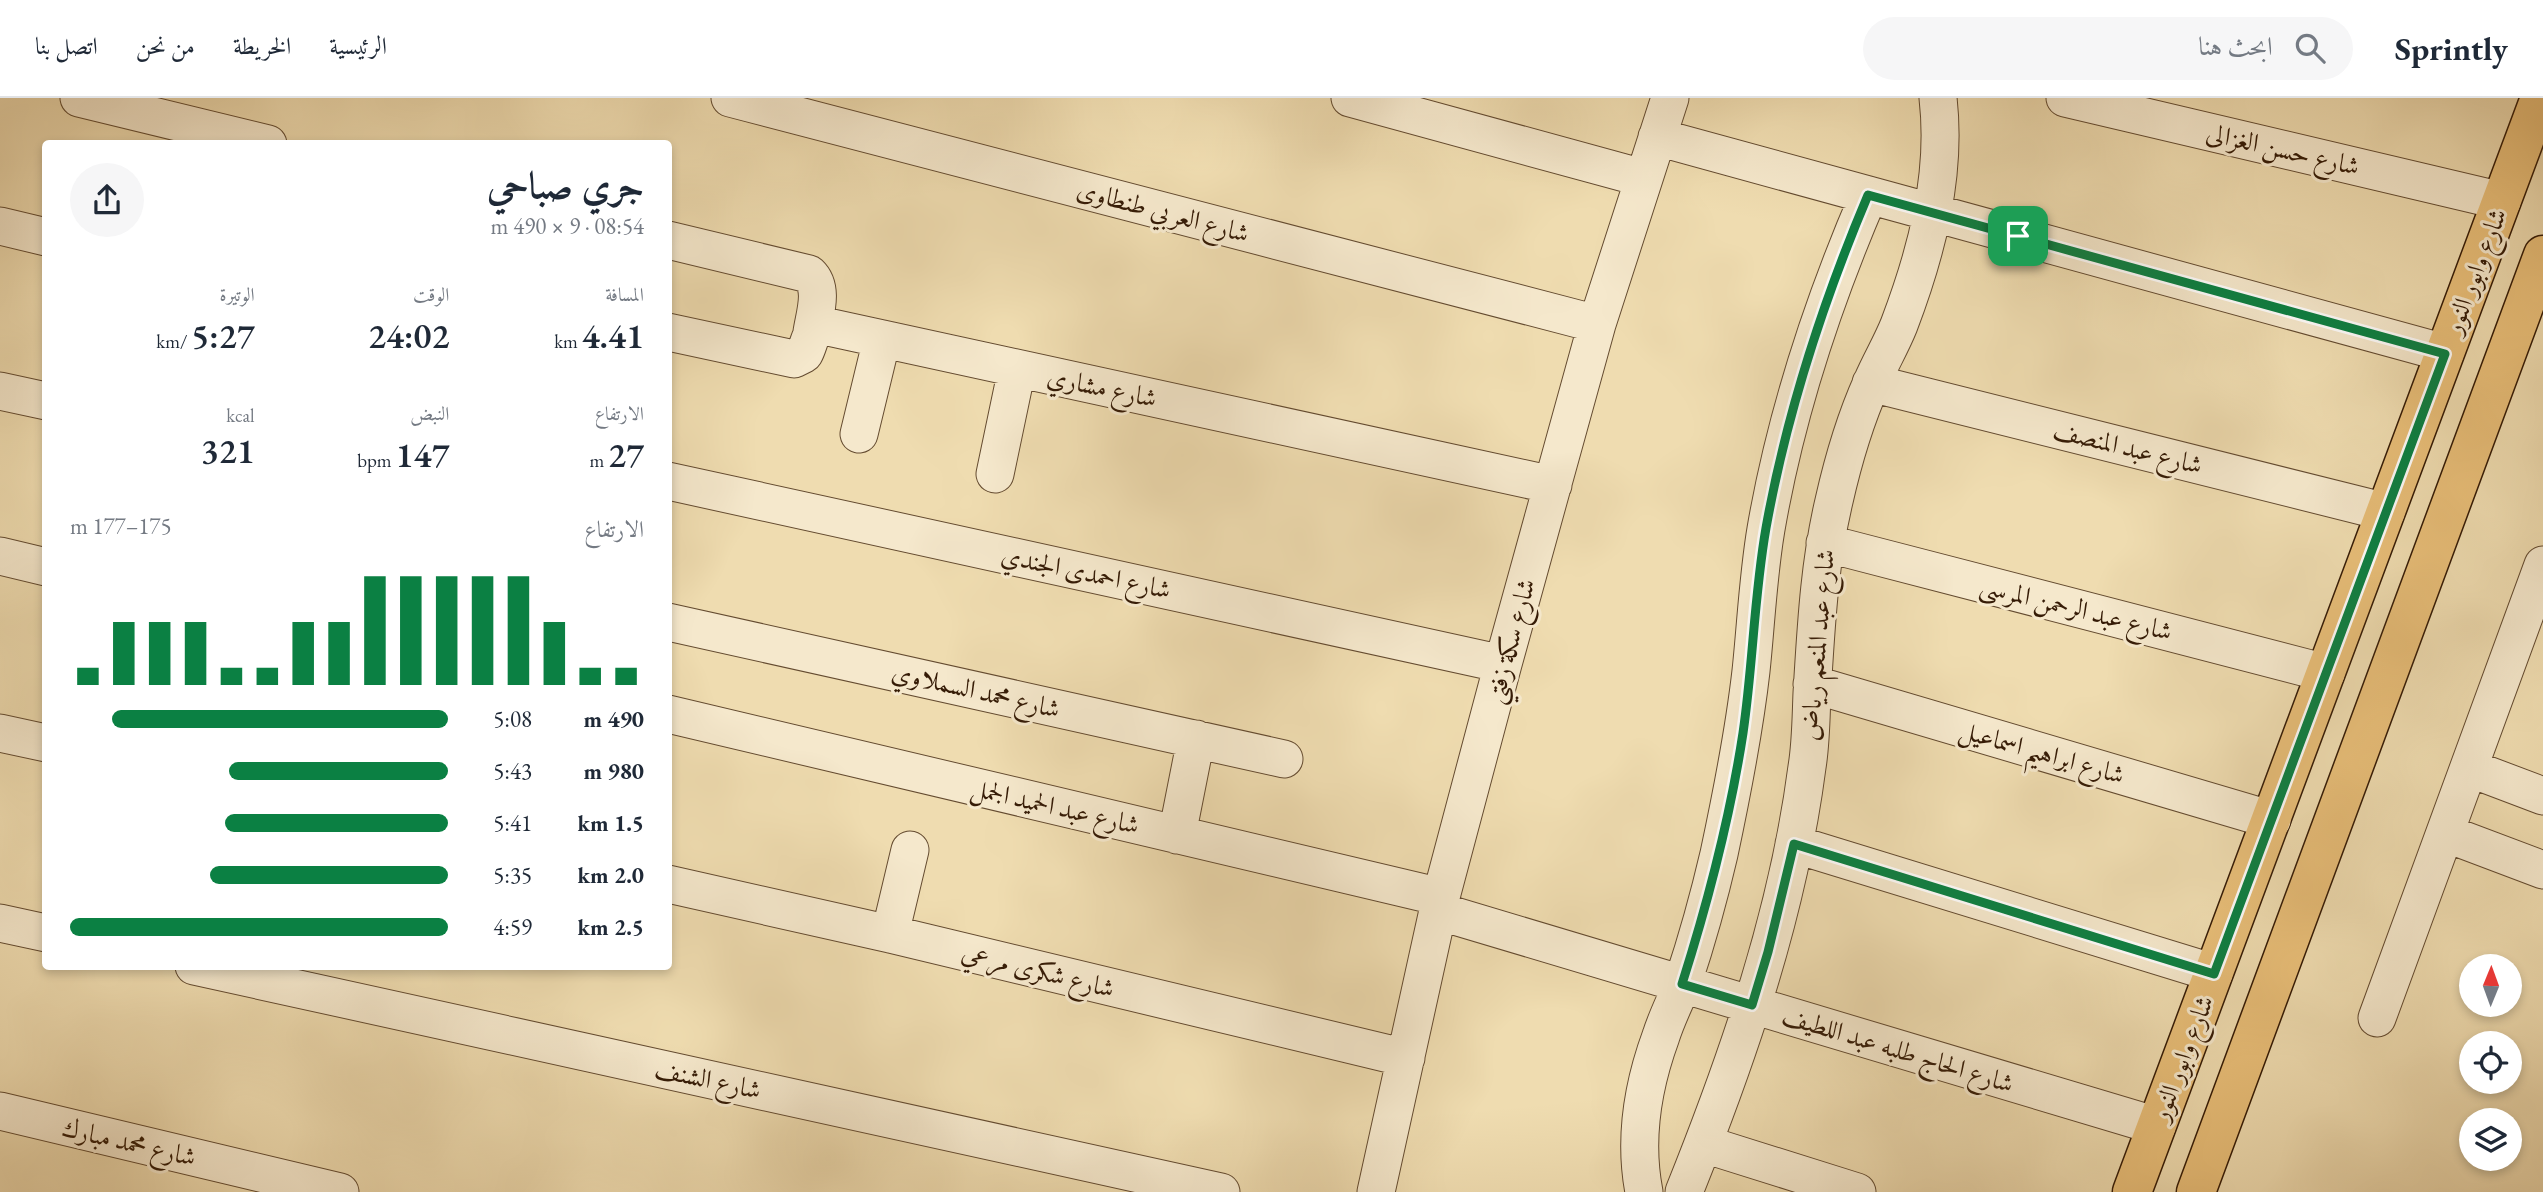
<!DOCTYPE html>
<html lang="ar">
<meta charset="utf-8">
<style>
:root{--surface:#fff;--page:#f6f6f7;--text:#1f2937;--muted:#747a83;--line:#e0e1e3;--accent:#0b8043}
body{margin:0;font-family:"EB Garamond",Amiri,serif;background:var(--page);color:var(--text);direction:rtl;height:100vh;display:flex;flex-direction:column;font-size:26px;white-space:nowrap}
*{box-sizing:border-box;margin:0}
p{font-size:23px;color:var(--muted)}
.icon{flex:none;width:38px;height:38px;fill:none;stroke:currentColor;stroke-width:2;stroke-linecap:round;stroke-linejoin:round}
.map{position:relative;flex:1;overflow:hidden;direction:ltr}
.panel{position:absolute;left:42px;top:42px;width:630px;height:830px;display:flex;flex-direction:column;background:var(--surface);border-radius:7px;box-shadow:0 4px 10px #0003;direction:rtl}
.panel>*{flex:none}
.needle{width:46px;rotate:1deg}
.buttons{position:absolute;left:2459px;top:856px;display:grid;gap:14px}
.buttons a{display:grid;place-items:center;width:63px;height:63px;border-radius:50%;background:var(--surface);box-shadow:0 4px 10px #0003;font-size:35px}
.pin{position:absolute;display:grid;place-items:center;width:60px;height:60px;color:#fff;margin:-30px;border-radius:14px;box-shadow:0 4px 10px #0006}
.round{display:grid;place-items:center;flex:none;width:74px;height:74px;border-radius:37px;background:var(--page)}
.headline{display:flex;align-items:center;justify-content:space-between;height:119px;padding:0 28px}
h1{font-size:38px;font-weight:600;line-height:52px}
.stats{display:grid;grid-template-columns:repeat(3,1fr);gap:10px;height:119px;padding:7px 28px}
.stats div{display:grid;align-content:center}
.stats b{font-size:35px;font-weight:600}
.stats small{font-size:19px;font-weight:400}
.stats p{font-size:19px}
.chart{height:196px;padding:14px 28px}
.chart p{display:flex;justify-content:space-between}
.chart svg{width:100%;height:126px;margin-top:7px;stroke:var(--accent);stroke-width:6}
ul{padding:0 28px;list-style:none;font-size:23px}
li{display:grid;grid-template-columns:112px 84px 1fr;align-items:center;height:52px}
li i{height:18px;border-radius:9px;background:var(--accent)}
header{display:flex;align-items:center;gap:42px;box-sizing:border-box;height:98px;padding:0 35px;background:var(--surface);border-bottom:2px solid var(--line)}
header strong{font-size:33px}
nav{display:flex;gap:38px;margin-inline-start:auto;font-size:24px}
.search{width:490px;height:63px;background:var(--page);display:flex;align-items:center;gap:18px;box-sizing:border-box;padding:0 24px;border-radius:38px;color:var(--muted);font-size:26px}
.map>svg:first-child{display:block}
</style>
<header>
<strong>Sprintly</strong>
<div class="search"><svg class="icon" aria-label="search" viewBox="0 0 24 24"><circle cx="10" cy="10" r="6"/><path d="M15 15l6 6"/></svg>ابحث هنا</div>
<nav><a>الرئيسية</a><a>الخريطة</a><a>من نحن</a><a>اتصل بنا</a></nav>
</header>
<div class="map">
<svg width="2543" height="1094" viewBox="0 0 2543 1094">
<rect width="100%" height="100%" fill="#efdcb0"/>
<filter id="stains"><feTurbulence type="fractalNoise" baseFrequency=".00286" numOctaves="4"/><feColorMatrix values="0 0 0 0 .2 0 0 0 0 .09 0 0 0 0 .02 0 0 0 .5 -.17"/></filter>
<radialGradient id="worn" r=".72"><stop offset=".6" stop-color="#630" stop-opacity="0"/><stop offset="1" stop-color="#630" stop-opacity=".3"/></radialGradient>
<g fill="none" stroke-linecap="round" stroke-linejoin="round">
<defs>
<path id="minor" d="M 79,0 L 268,46
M 730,0 L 1597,226
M 1350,0 L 1643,80
M 2065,0 L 2502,103
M 1657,39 L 2445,255
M 0,128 L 46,139
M 668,142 L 809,176 C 824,190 815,215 812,234
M 668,234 L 794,261 L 804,256 C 811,244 809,227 828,229 L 1553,387
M 1871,285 L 2386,414
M 0,293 L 46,303
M 859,336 L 882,241
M 995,376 L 1017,271
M 668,383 L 1503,566
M 1825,445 L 2326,575
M 0,458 L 46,469
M 668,524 L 1284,661
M 1812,586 L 2272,722
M 668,616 L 1441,799
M 0,635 L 46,645
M 2469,670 L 2543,698
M 2445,735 L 2543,772
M 1177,737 L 1196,641
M 1794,746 L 2214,875
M 668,786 L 890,836 L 1406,960
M 1438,813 L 2157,1028
M 0,825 L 46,835
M 890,836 L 910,752
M 194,868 L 1221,1094
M 2377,920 L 2543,467
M 0,1013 L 340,1094
M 1704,1046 L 1857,1094
M 1376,1094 L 1441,799 L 1503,566 L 1597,226 L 1670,0
M 1644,1094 C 1634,1042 1643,987 1661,938 C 1667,919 1676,902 1683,884 C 1697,842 1709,799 1719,756 C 1732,695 1744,635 1751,573 C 1756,526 1758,478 1766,431 C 1786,315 1822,206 1869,97
M 1684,1094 C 1739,957 1788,815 1807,669 C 1811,645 1811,619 1812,595 C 1816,531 1819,466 1834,403 C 1843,363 1855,322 1872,284 C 1880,265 1891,247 1899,227 C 1926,156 1947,78 1938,0"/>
<path id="major" d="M 2132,1094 L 2540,0
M 2196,1094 L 2543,157"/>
</defs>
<use href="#minor" stroke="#644b30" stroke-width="39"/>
<use href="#major" stroke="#351b06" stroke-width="41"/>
<use href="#minor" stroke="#f5e8cc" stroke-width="37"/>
<use href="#major" stroke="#e8be78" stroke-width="38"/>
</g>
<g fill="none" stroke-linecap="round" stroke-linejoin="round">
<defs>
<path id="route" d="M 1868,97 L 2445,256 L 2214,876 L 1794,746 L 1768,854 L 1752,907 L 1682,886 C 1708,804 1730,720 1743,635 C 1753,567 1754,498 1766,430 C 1787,313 1822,206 1868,97 Z"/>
</defs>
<use href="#route" stroke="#fff" stroke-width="14"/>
<use href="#route" stroke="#0b8043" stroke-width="9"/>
</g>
<g text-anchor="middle" stroke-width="6" stroke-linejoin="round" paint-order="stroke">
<g font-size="26" fill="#351b06" stroke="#f5e8cc">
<text transform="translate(2283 51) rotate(13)" y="9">شارع حسن الغزالى</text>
<text transform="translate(1163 113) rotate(15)" y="9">شارع العربي طنطاوى</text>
<text transform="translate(2475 173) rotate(-69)" y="9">شارع وابور النور</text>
<text transform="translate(1102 289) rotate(12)" y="9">شارع مشاري</text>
<text transform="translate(2128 349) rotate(14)" y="9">شارع عبد المنصف</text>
<text transform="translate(1086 474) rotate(12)" y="9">شارع احمدى الجندي</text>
<text transform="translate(2076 510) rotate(14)" y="9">شارع عبد الرحمن المرسى</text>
<text transform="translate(1510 543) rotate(-75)" y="9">شارع سكة زفتي</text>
<text transform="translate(1817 547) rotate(-85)" y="9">شارع عبد المنعم رياض</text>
<text transform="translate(976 592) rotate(13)" y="9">شارع محمد السملاوي</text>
<text transform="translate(2042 654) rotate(16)" y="9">شارع ابراهيم اسماعيل</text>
<text transform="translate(1055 708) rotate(13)" y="9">شارع عبد الحميد الجمل</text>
<text transform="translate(1038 872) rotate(14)" y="9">شارع شكرى مرعي</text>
<text transform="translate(1898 951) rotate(17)" y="9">شارع الحاج طلبه عبد اللطيف</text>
<text transform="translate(2182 960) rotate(-69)" y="9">شارع وابور النور</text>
<text transform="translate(708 981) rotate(12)" y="9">شارع الشنف</text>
<text transform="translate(129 1044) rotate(13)" y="9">شارع محمد مبارك</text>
</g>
</g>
<rect width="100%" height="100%" filter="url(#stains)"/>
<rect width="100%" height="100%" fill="url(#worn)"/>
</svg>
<div class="buttons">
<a><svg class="needle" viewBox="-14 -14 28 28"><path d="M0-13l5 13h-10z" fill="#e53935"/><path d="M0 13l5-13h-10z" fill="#747a83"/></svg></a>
<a><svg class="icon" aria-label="locate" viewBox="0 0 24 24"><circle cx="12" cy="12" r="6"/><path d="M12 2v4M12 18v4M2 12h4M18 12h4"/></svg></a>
<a><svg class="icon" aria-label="layers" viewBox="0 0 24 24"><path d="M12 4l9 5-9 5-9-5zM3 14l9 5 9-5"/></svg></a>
</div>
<div class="pin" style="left:2018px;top:138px;background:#1e9e55"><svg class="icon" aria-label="arrive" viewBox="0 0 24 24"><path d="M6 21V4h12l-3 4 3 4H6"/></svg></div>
<section class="panel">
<div class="headline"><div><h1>جري صباحي</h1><p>08:54 · 9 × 490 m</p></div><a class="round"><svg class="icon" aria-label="share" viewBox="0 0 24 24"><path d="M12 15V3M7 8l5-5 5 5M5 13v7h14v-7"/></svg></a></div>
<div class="stats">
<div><p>المسافة</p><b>4.41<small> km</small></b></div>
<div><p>الوقت</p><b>24:02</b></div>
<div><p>الوتيرة</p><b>5:27<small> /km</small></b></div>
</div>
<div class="stats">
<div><p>الارتفاع</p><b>27<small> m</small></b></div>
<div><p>النبض</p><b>147<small> bpm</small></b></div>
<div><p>kcal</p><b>321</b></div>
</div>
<div class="chart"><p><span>الارتفاع</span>175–177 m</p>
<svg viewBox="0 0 160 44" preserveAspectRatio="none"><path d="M5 44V38M15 44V22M25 44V22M35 44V22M45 44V38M55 44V38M65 44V22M75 44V22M85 44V6M95 44V6M105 44V6M115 44V6M125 44V6M135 44V22M145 44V38M155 44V38"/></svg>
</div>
<ul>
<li><b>490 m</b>5:08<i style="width:89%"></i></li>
<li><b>980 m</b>5:43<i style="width:58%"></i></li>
<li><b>1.5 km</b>5:41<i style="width:59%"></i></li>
<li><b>2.0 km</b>5:35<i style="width:63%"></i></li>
<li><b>2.5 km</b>4:59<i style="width:100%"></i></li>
</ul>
</section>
</div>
